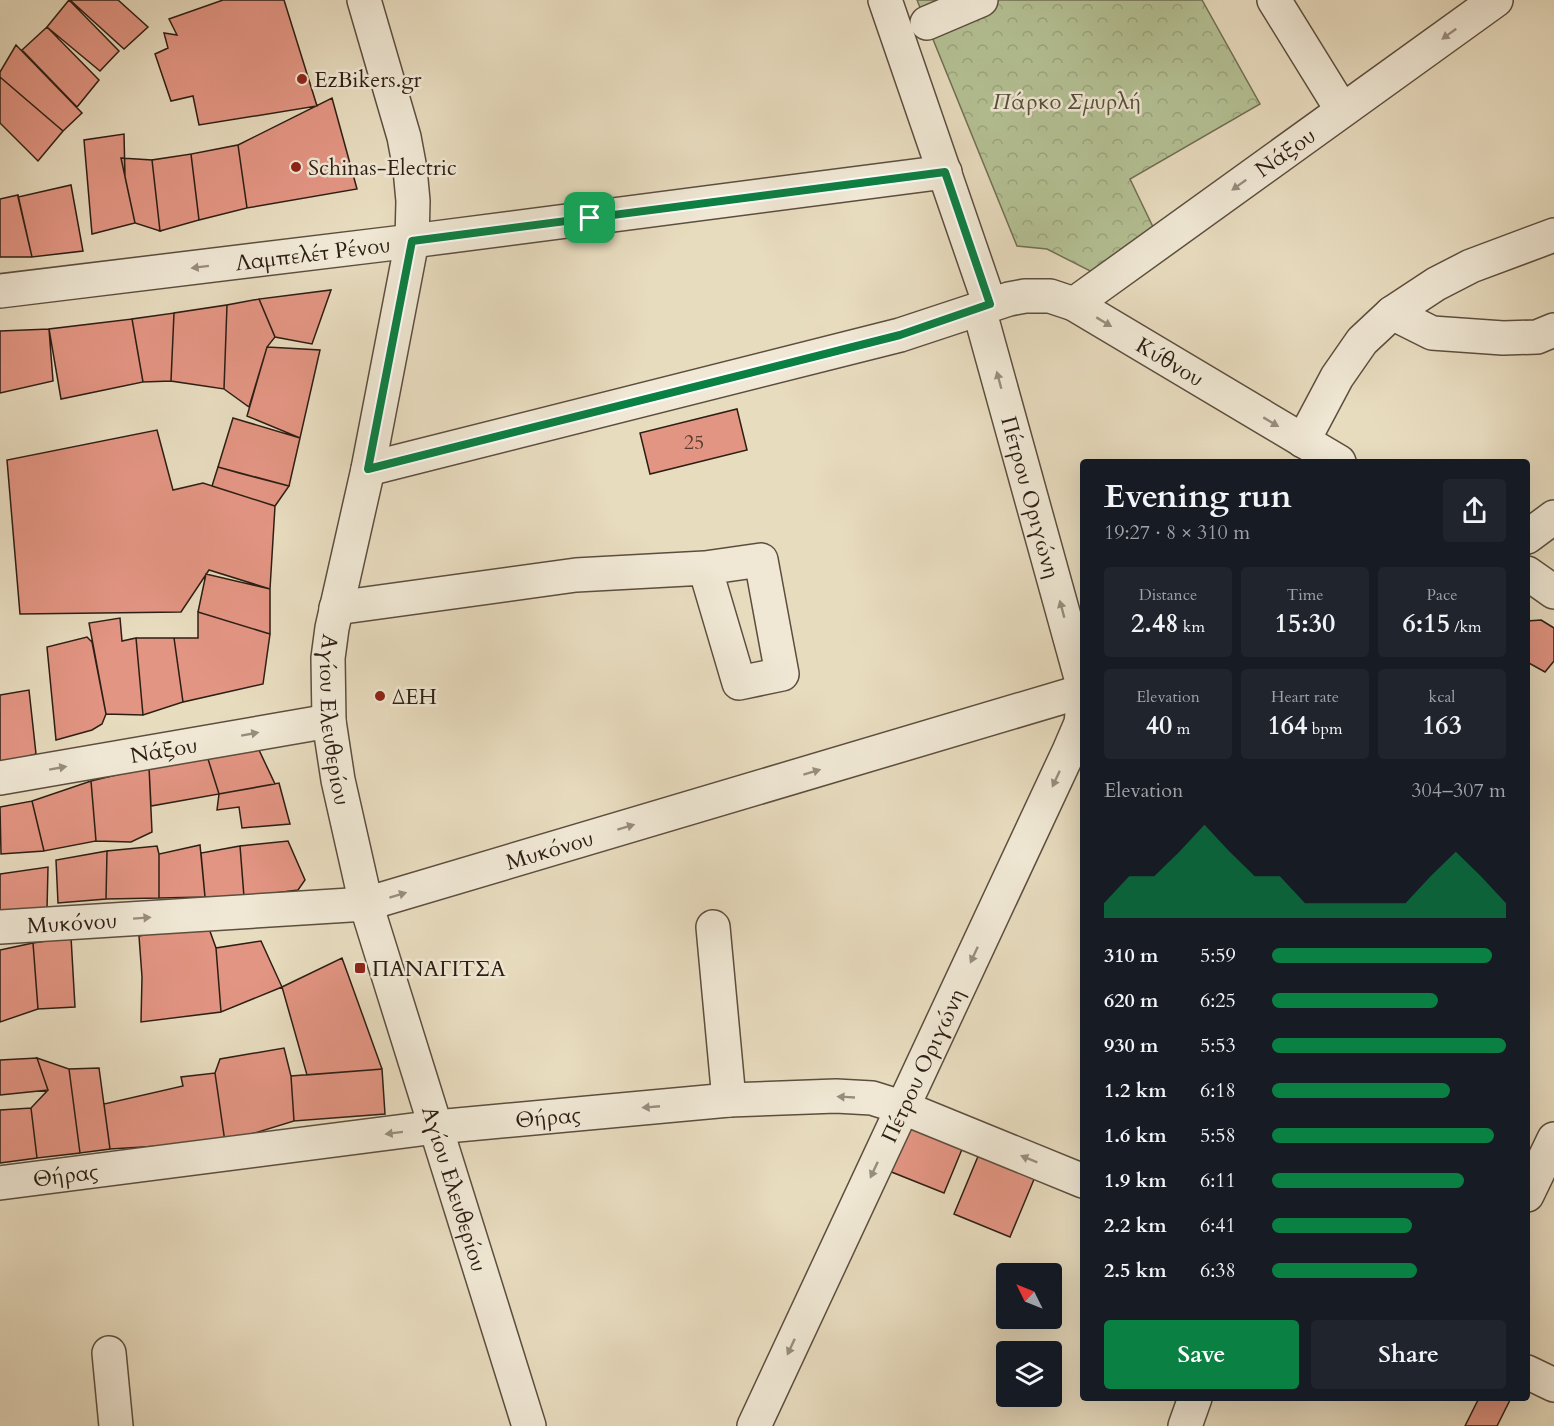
<!DOCTYPE html>
<meta charset="utf-8">
<style>
:root{--surface:#171b24;--page:#20242c;--text:#f1f3f6;--muted:#9ea1a6;--accent:#0b8043}
body{margin:0;font-family:Cardo,serif;background:var(--page);color:var(--text);height:100vh;display:flex;flex-direction:column;font-size:22px;white-space:nowrap}
*{box-sizing:border-box;margin:0}
p{font-size:20px;color:var(--muted)}
.icon{flex:none;width:33px;height:33px;fill:none;stroke:currentColor;stroke-width:2;stroke-linecap:round;stroke-linejoin:round}
.map{position:relative;flex:1;overflow:hidden}
.sheet{position:absolute;left:1080px;top:459px;width:450px;height:942px;display:flex;flex-direction:column;background:var(--surface);border-radius:6px;box-shadow:0 6px 24px #0002}
.sheet>*{flex:none}
.needle{width:39px;rotate:313deg}
.controls{position:absolute;left:996px;top:1263px;display:grid;gap:12px}
.controls a{display:grid;place-items:center;width:66px;height:66px;border-radius:6px;background:var(--surface);box-shadow:0 6px 24px #0002;font-size:30px}
.pin{position:absolute;display:grid;place-items:center;width:51px;height:51px;color:#fff;margin:-26px;border-radius:12px;box-shadow:0 3px 9px #0006}
.round{display:grid;place-items:center;flex:none;width:63px;height:63px;border-radius:6px;background:var(--page)}
.headline{display:flex;align-items:center;justify-content:space-between;height:102px;padding:0 24px}
h1{font-size:33px;font-weight:700;line-height:45px}
.figures{display:grid;grid-template-columns:repeat(3,1fr);gap:9px;height:102px;padding:6px 24px}
.figures div{display:grid;align-content:center;border-radius:6px;background:var(--page);text-align:center}
.figures b{font-size:26px;font-weight:700}
.figures small{font-size:16px;font-weight:400}
.figures p{font-size:16px}
.chart{height:168px;padding:12px 24px}
.chart p{display:flex;justify-content:space-between}
.chart svg{width:100%;height:108px;margin-top:6px;fill:var(--accent);opacity:.7}
.action{display:flex;gap:12px;margin-top:auto;padding:12px 24px}
.action a{flex:1;height:69px;border-radius:6px;background:var(--accent);color:#fff;font-size:24px;font-weight:700;line-height:69px;text-align:center}
.action a+a{background:var(--page);color:var(--text)}
ul{padding:0 24px;list-style:none;font-size:20px}
li{display:grid;grid-template-columns:96px 72px 1fr;align-items:center;height:45px}
li i{height:15px;border-radius:8px;background:var(--accent)}
.map>svg:first-child{display:block}
</style>
<div class="map">
<svg width="1554" height="1426" viewBox="0 0 1554 1426">
<defs>
<pattern id="forest-crowns" width="20" height="18" patternUnits="userSpaceOnUse" patternTransform="scale(1.5)"><rect width="20" height="18" fill="#b4c194"/><path d="M2 6a3 3 0 1 1 6 0M12 15a3 3 0 1 1 6 0" fill="none" stroke="#9ba57f"/></pattern>
</defs>
<rect width="100%" height="100%" fill="#e8dcbf"/>
<filter id="stains"><feTurbulence type="fractalNoise" baseFrequency=".00333" numOctaves="4"/><feColorMatrix values="0 0 0 0 .2 0 0 0 0 .09 0 0 0 0 .02 0 0 0 .5 -.17"/></filter>
<radialGradient id="worn" r=".72"><stop offset=".6" stop-color="#630" stop-opacity="0"/><stop offset="1" stop-color="#630" stop-opacity=".3"/></radialGradient>
<path fill="url(#forest-crowns)" stroke="#707054" stroke-width="1.5" d="M 917,0 L 1202,0 L 1260,104 L 1130,179 L 1154,229 L 1092,272 L 1047,249 L 1017,246 Z"/>
<path fill="#e39583" stroke="#2d1e14" stroke-width="1.5" d="M 69,0 L 119,51 L 100,71 L 47,27 Z
M 70,0 L 118,0 L 148,27 L 124,49 Z
M 223,0 L 284,0 L 317,106 L 199,125 L 193,96 L 171,101 L 155,54 L 168,48 L 164,33 L 177,35 L 169,19 Z
M 47,27 L 99,80 L 77,107 L 22,50 Z
M 16,45 L 82,113 L 63,131 L 0,77 L 0,72 Z
M 0,77 L 63,131 L 38,161 L 0,123 Z
M 332,98 L 357,189 L 247,208 L 238,145 Z
M 124,134 L 125,177 L 135,223 L 92,234 L 84,140 Z
M 238,145 L 247,208 L 199,220 L 191,154 Z
M 191,154 L 199,220 L 160,231 L 152,160 Z
M 121,158 L 152,160 L 160,231 L 135,223 Z
M 71,185 L 83,251 L 32,257 L 18,197 Z
M 18,195 L 32,257 L 0,257 L 0,199 Z
M 331,290 L 312,344 L 275,337 L 259,299 Z
M 259,299 L 275,337 L 267,347 L 249,407 L 224,389 L 227,305 Z
M 227,305 L 224,389 L 171,381 L 174,313 Z
M 174,313 L 171,381 L 143,382 L 132,319 Z
M 132,319 L 143,382 L 61,399 L 49,329 Z
M 49,329 L 53,381 L 0,393 L 0,331 Z
M 267,347 L 320,350 L 300,438 L 247,416 Z
M 737,409 L 747,450 L 650,474 L 640,433 Z
M 233,418 L 300,438 L 289,486 L 218,467 Z
M 157,430 L 173,490 L 203,483 L 275,506 L 270,589 L 209,570 L 181,612 L 20,614 L 7,460 Z
M 218,467 L 239,473 L 289,486 L 275,506 L 212,486 Z
M 206,574 L 270,589 L 270,634 L 198,612 Z
M 198,612 L 270,634 L 263,684 L 183,702 L 174,638 L 198,638 Z
M 120,618 L 122,641 L 136,638 L 143,715 L 106,714 L 89,623 Z
M 1541,620 L 1554,628 L 1554,661 L 1545,672 L 1527,662 L 1527,621 Z
M 87,637 L 92,642 L 106,714 L 102,724 L 92,730 L 56,740 L 47,647 Z
M 136,638 L 174,638 L 183,702 L 143,715 Z
M 29,690 L 36,754 L 0,764 L 0,695 Z
M 259,750 L 275,784 L 219,794 L 208,759 Z
M 208,759 L 219,794 L 151,806 L 149,767 Z
M 149,767 L 152,832 L 131,842 L 96,841 L 91,781 Z
M 91,781 L 96,841 L 44,851 L 32,801 Z
M 279,783 L 290,824 L 242,828 L 239,807 L 217,810 L 219,794 Z
M 32,801 L 44,851 L 1,854 L 0,807 Z
M 288,841 L 305,880 L 298,890 L 244,897 L 240,846 Z
M 200,845 L 205,897 L 159,898 L 159,854 Z
M 157,846 L 159,854 L 159,898 L 106,899 L 107,851 Z
M 240,846 L 244,897 L 205,897 L 201,853 Z
M 107,851 L 106,899 L 58,903 L 56,860 Z
M 48,867 L 47,910 L 0,924 L 0,874 Z
M 207,923 L 216,948 L 221,1012 L 141,1022 L 142,977 L 139,936 Z
M 71,937 L 75,1007 L 38,1009 L 33,943 Z
M 261,941 L 282,987 L 221,1012 L 216,948 Z
M 33,943 L 38,1009 L 0,1022 L 0,950 Z
M 342,958 L 382,1069 L 307,1075 L 282,987 Z
M 284,1048 L 291,1076 L 294,1121 L 225,1142 L 215,1073 L 220,1059 Z
M 37,1058 L 48,1090 L 0,1095 L 0,1060 Z
M 37,1058 L 69,1069 L 80,1153 L 37,1158 L 31,1108 L 48,1090 Z
M 99,1068 L 110,1149 L 80,1153 L 69,1069 Z
M 382,1069 L 385,1114 L 294,1121 L 291,1076 Z
M 215,1073 L 225,1142 L 110,1149 L 104,1104 L 183,1086 L 181,1077 Z
M 31,1108 L 37,1158 L 0,1163 L 0,1110 Z
M 911,1119 L 965,1142 L 944,1193 L 889,1171 Z
M 984,1142 L 1040,1165 L 1010,1237 L 954,1214 Z
M 1479,1398 L 1511,1398 L 1497,1426 L 1465,1426 Z"/>
<g fill="none" stroke-linecap="round" stroke-linejoin="round">
<defs>
<g id="minor">
<path id="s1" d="M 364,0 L 404,137 L 410,169 L 413,201 L 412,241 L 368,469 L 332,628 L 328,658 L 329,721 L 338,780 L 366,904 L 529,1426"/>
<path d="M 885,0 L 990,305"/>
<path d="M 1274,0 L 1342,110"/>
<path d="M 927,23 L 981,0"/>
<path id="s2" d="M 0,291 L 412,241 L 945,172"/>
<path id="s3" d="M 1074,304 L 1496,0"/>
<path id="s4" d="M 979,309 L 1083,685"/>
<path d="M 1392,313 L 1432,333 L 1503,338 L 1537,337 L 1554,330"/>
<path d="M 1303,441 L 1337,377 L 1362,341 L 1392,313 L 1436,284 L 1471,266 L 1554,235"/>
<path id="s5" d="M 368,469 L 900,335 L 1009,299 L 1025,296 L 1050,296 L 1074,304 L 1339,462"/>
<path d="M 1527,537 L 1554,517"/>
<path d="M 1527,573 L 1554,592"/>
<path d="M 336,608 L 576,575 L 705,568 L 739,683 L 782,674 L 761,560 L 705,568"/>
<path id="s6" d="M 0,778 L 329,721"/>
<path id="s7" d="M 0,927 L 366,904 L 1083,691"/>
<path d="M 713,927 L 729,1100"/>
<path id="s8" d="M 0,1183 L 436,1127 L 729,1100 L 836,1096 L 872,1098 L 904,1108 L 1083,1181"/>
<path d="M 1527,1195 L 1554,1139"/>
<path d="M 109,1353 L 116,1426"/>
<path d="M 1527,1372 L 1554,1385"/>
<path id="s9" d="M 754,1426 L 1069,751 L 1081,723 L 1083,704"/>
<path d="M 1185,1426 L 1195,1398"/>
</g>
</defs>
<use href="#minor" stroke="#5c4e3f" stroke-width="36"/>
<use href="#minor" stroke="#f0e8d5" stroke-width="33"/>
</g>
<defs><path id="oneway-solid" d="M-6-.8H1V-3.2L6.5 0L1 3.2V.8H-6Z" transform="scale(1.5)"/></defs>
<g fill="#988d7e">
<use href="#oneway-solid" transform="translate(1449 34) rotate(144)"/>
<use href="#oneway-solid" transform="translate(1239 185) rotate(144)"/>
<use href="#oneway-solid" transform="translate(200 267) rotate(173)"/>
<use href="#oneway-solid" transform="translate(1104 322) rotate(31)"/>
<use href="#oneway-solid" transform="translate(999 380) rotate(-105)"/>
<use href="#oneway-solid" transform="translate(1271 422) rotate(31)"/>
<use href="#oneway-solid" transform="translate(1062 609) rotate(-105)"/>
<use href="#oneway-solid" transform="translate(250 734) rotate(-10)"/>
<use href="#oneway-solid" transform="translate(58 768) rotate(-10)"/>
<use href="#oneway-solid" transform="translate(812 772) rotate(-17)"/>
<use href="#oneway-solid" transform="translate(1056 779) rotate(115)"/>
<use href="#oneway-solid" transform="translate(626 827) rotate(-17)"/>
<use href="#oneway-solid" transform="translate(398 895) rotate(-17)"/>
<use href="#oneway-solid" transform="translate(142 918) rotate(-4)"/>
<use href="#oneway-solid" transform="translate(974 955) rotate(115)"/>
<use href="#oneway-solid" transform="translate(846 1097) rotate(-177)"/>
<use href="#oneway-solid" transform="translate(651 1107) rotate(175)"/>
<use href="#oneway-solid" transform="translate(394 1133) rotate(173)"/>
<use href="#oneway-solid" transform="translate(1029 1159) rotate(-158)"/>
<use href="#oneway-solid" transform="translate(874 1170) rotate(115)"/>
<use href="#oneway-solid" transform="translate(791 1347) rotate(115)"/>
</g>
<g fill="none" stroke-linecap="round" stroke-linejoin="round">
<defs>
<path id="route" d="M 945,172 L 990,304 L 900,335 L 368,469 L 412,241 Z"/>
</defs>
<use href="#route" stroke="#fff" stroke-width="12"/>
<use href="#route" stroke="#0b8043" stroke-width="8"/>
</g>
<g fill="#8f2418" stroke="#f0e8d5" stroke-width="2">
<circle cx="302" cy="79" r="6"/>
<circle cx="296" cy="167" r="6"/>
<circle cx="380" cy="696" r="6"/>
<rect x="354" y="962" width="12" height="12" rx="3"/>
</g>
<g text-anchor="middle" stroke-width="5" stroke-linejoin="round" paint-order="stroke">
<g font-size="20" fill="#5a3c30">
<text x="694" y="449">25</text>
</g>
<g font-size="22" fill="#2d1e14" stroke="#f0e8d5" text-anchor="start">
<text x="314" y="87">EzBikers.gr</text>
<text x="308" y="175">Schinas-Electric</text>
<text x="392" y="704">ΔΕΗ</text>
<text x="372" y="976">ΠΑΝΑΓΙΤΣΑ</text>
</g>
<g font-size="22" font-style="italic" fill="#564f3a" stroke="#f0e8d5">
<text x="1067" y="109">Πάρκο Σµυρλή</text>
</g>
<g font-size="22" fill="#2d1e14" stroke="#f0e8d5">
<text dy="8" stroke="none"><textPath href="#s3" startOffset="260">Νάξου</textPath></text>
<text dy="8" stroke="none"><textPath href="#s2" startOffset="315">Λαμπελέτ Ρένου</textPath></text>
<text dy="8" stroke="none"><textPath href="#s5" startOffset="842">Κύθνου</textPath></text>
<text dy="8" stroke="none"><textPath href="#s4" startOffset="195">Πέτρου Οριγώνη</textPath></text>
<text dy="8" stroke="none"><textPath href="#s1" startOffset="735">Αγίου Ελευθερίου</textPath></text>
<text dy="8" stroke="none"><textPath href="#s6" startOffset="166">Νάξου</textPath></text>
<text dy="8" stroke="none"><textPath href="#s7" startOffset="558">Μυκόνου</textPath></text>
<text dy="8" stroke="none"><textPath href="#s7" startOffset="72">Μυκόνου</textPath></text>
<text dy="8" stroke="none"><textPath href="#s9" startOffset="398">Πέτρου Οριγώνη</textPath></text>
<text dy="8" stroke="none"><textPath href="#s8" startOffset="552">Θήρας</textPath></text>
<text dy="8" stroke="none"><textPath href="#s8" startOffset="66">Θήρας</textPath></text>
<text dy="8" stroke="none"><textPath href="#s1" startOffset="1221">Αγίου Ελευθερίου</textPath></text>
</g>
</g>
<rect width="100%" height="100%" filter="url(#stains)"/>
<rect width="100%" height="100%" fill="url(#worn)"/>
</svg>
<div class="controls">
<a><svg class="needle" viewBox="-14 -14 28 28"><path d="M0-13l5 13h-10z" fill="#e53935"/><path d="M0 13l5-13h-10z" fill="#9ea1a6"/></svg></a>
<a><svg class="icon" aria-label="layers" viewBox="0 0 24 24"><path d="M12 4l9 5-9 5-9-5zM3 14l9 5 9-5"/></svg></a>
</div>
<div class="pin" style="left:590px;top:218px;background:#1e9e55"><svg class="icon" aria-label="arrive" viewBox="0 0 24 24"><path d="M6 21V4h12l-3 4 3 4H6"/></svg></div>
<section class="sheet">
<div class="headline"><div><h1>Evening run</h1><p>19:27 · 8 × 310 m</p></div><a class="round"><svg class="icon" aria-label="share" viewBox="0 0 24 24"><path d="M12 15V3M7 8l5-5 5 5M5 13v7h14v-7"/></svg></a></div>
<div class="figures">
<div><p>Distance</p><b>2.48<small> km</small></b></div>
<div><p>Time</p><b>15:30</b></div>
<div><p>Pace</p><b>6:15<small> /km</small></b></div>
</div>
<div class="figures">
<div><p>Elevation</p><b>40<small> m</small></b></div>
<div><p>Heart rate</p><b>164<small> bpm</small></b></div>
<div><p>kcal</p><b>163</b></div>
</div>
<div class="chart"><p><span>Elevation</span>304–307 m</p>
<svg viewBox="0 0 160 44" preserveAspectRatio="none"><path d="M0 44V38L10 27L20 27L30 17L40 6L50 17L60 27L70 27L80 38L90 38L100 38L110 38L120 38L130 27L140 17L150 27L160 38V44z"/></svg>
</div>
<ul>
<li><b>310 m</b>5:59<i style="width:94%"></i></li>
<li><b>620 m</b>6:25<i style="width:71%"></i></li>
<li><b>930 m</b>5:53<i style="width:100%"></i></li>
<li><b>1.2 km</b>6:18<i style="width:76%"></i></li>
<li><b>1.6 km</b>5:58<i style="width:95%"></i></li>
<li><b>1.9 km</b>6:11<i style="width:82%"></i></li>
<li><b>2.2 km</b>6:41<i style="width:60%"></i></li>
<li><b>2.5 km</b>6:38<i style="width:62%"></i></li>
</ul>
<div class="action"><a>Save</a><a>Share</a></div>
</section>
</div>
